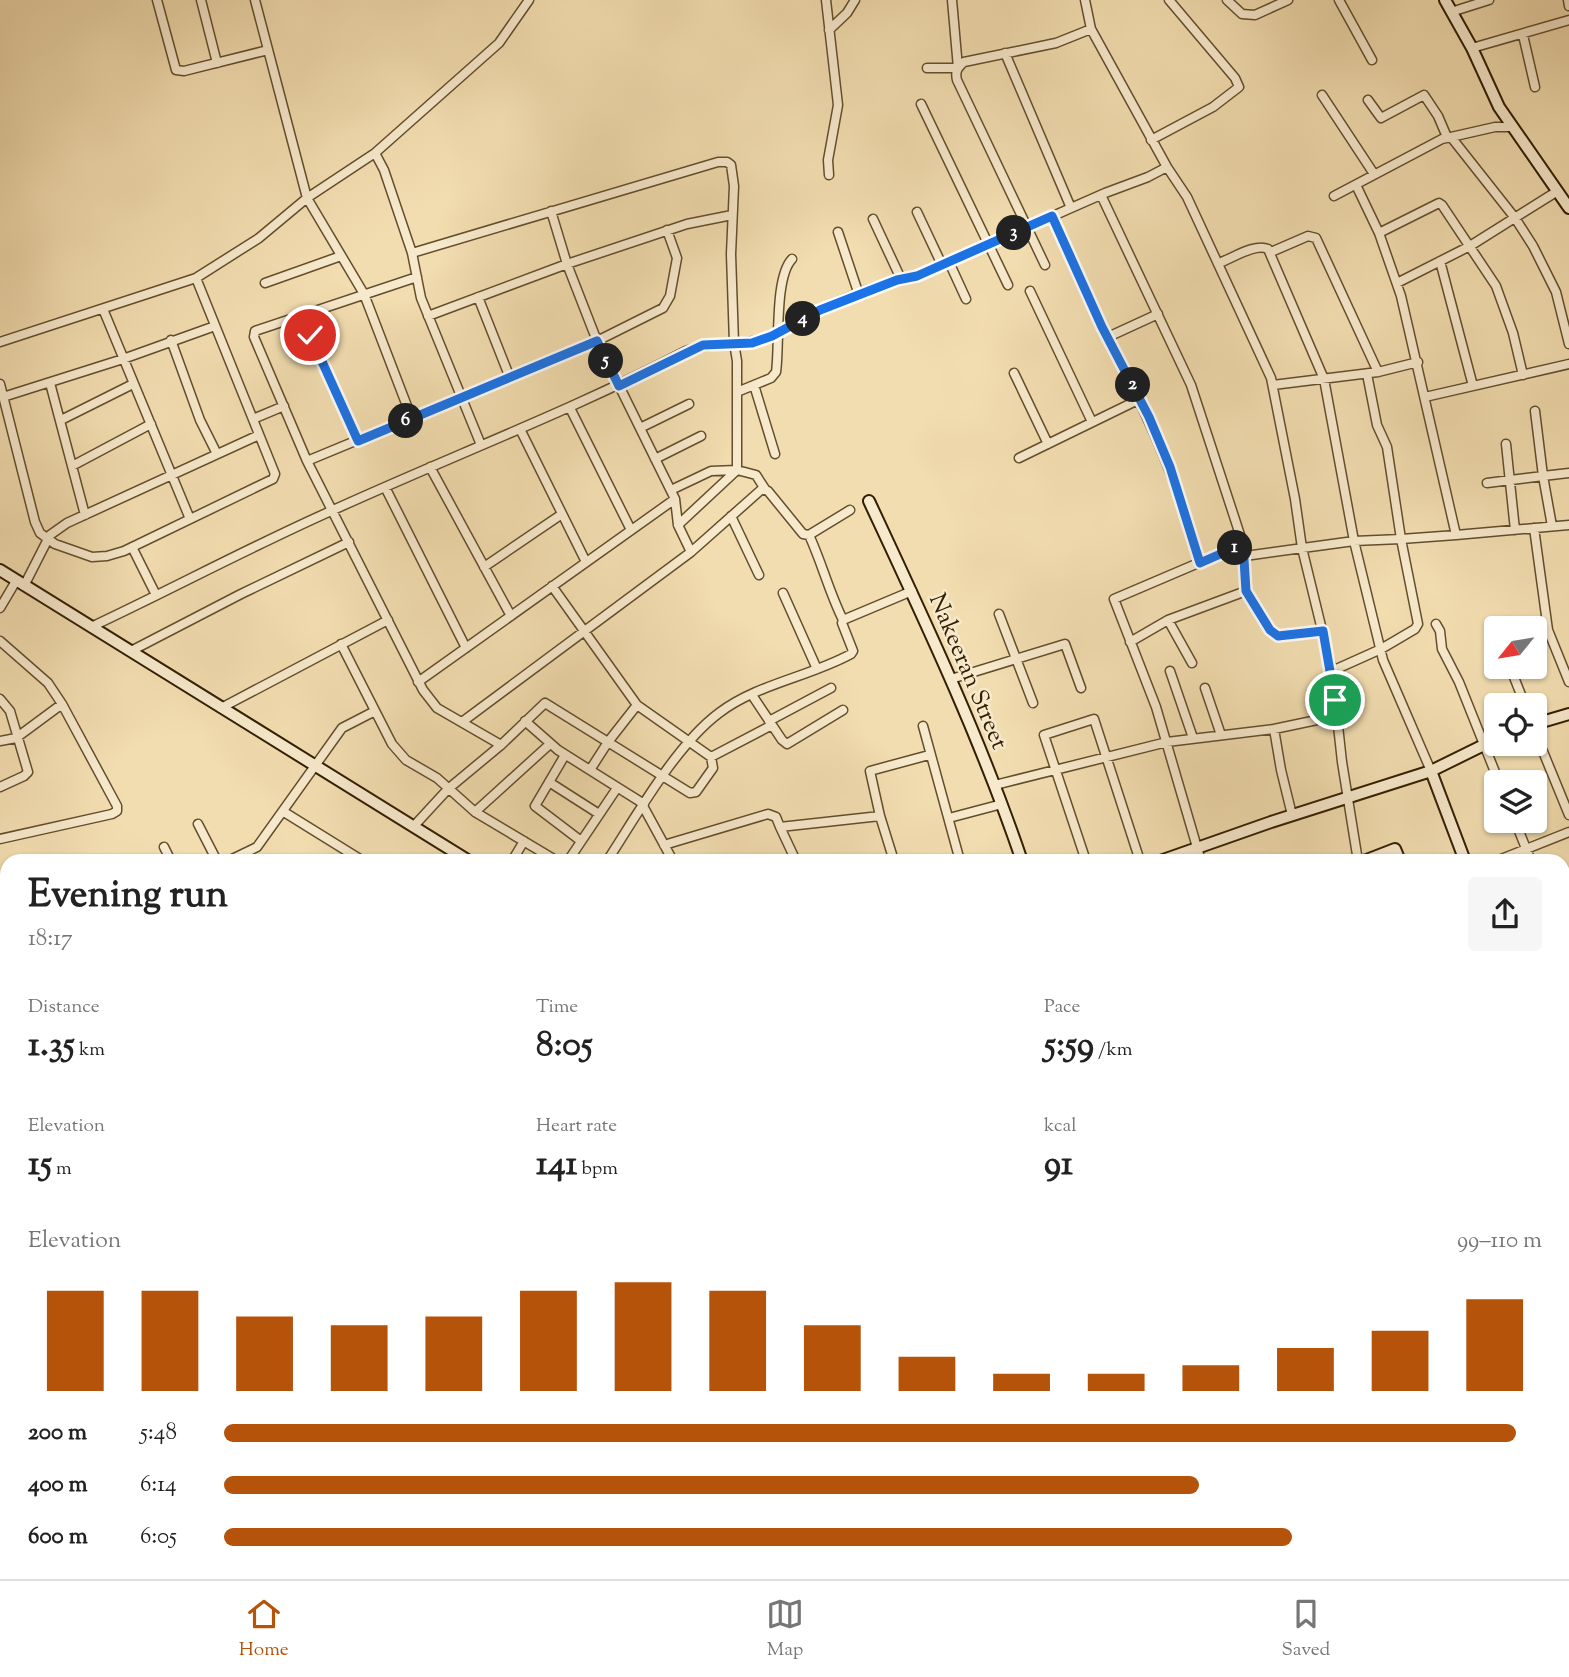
<!DOCTYPE html>
<meta charset="utf-8">
<style>
:root{--surface:#fff;--page:#f6f6f6;--text:#222;--muted:#767676;--line:#e0e0e0;--accent:#b45309}
body{margin:0;font-family:"Sorts Mill Goudy",serif;background:var(--page);color:var(--text);height:100vh;display:flex;flex-direction:column;font-size:26px;white-space:nowrap}
*{box-sizing:border-box;margin:0}
p{font-size:23px;color:var(--muted)}
.icon{flex:none;width:38px;height:38px;fill:none;stroke:currentColor;stroke-width:2;stroke-linecap:round;stroke-linejoin:round}
.map{position:relative;flex:1;overflow:hidden}
.panel{position:absolute;left:0px;top:854px;width:1570px;height:726px;display:flex;flex-direction:column;background:var(--surface);border-radius:21px 21px 0 0;box-shadow:0 2px 5px #0004}
.panel>*{flex:none}
.needle{width:46px;rotate:240deg}
.buttons{position:absolute;left:1484px;top:616px;display:grid;gap:14px}
.buttons a{display:grid;place-items:center;width:63px;height:63px;border-radius:7px;background:var(--surface);box-shadow:0 2px 5px #0004;font-size:35px}
.pin{position:absolute;display:grid;place-items:center;width:60px;height:60px;color:#fff;margin:-30px;border:4px solid #fff;border-radius:50%;box-shadow:0 2px 7px #0007}
.km{position:absolute;width:35px;height:35px;margin:-18px;border-radius:50%;background:#222;color:#fff;font-size:19px;line-height:35px;text-align:center}
.round{display:grid;place-items:center;flex:none;width:74px;height:74px;border-radius:7px;background:var(--page)}
.overview{display:flex;align-items:center;justify-content:space-between;height:119px;padding:0 28px}
h1{font-size:38px;font-weight:800;line-height:52px}
.figures{display:grid;grid-template-columns:repeat(3,1fr);gap:10px;height:119px;padding:7px 28px}
.figures div{display:grid;align-content:center}
.figures b{font-size:35px;font-weight:800}
.figures small{font-size:19px;font-weight:400}
.figures p{font-size:19px}
.chart{height:196px;padding:14px 28px}
.chart p{display:flex;justify-content:space-between}
.chart svg{width:100%;height:126px;margin-top:7px;stroke:var(--accent);stroke-width:6}
ul{padding:0 28px;list-style:none;font-size:23px}
li{display:grid;grid-template-columns:112px 84px 1fr;align-items:center;height:52px}
li i{height:18px;border-radius:9px;background:var(--accent)}
.tabs{display:flex;justify-content:space-around;align-items:center;height:98px;border-top:2px solid var(--line);background:var(--surface);font-size:19px;color:var(--muted)}
.tabs a{display:grid;justify-items:center;gap:4px}
.tabs .selected{color:var(--accent)}
.map>svg:first-child{display:block}
</style>
<div class="map">
<svg width="1569" height="1579" viewBox="0 0 1569 1579">
<rect width="100%" height="100%" fill="#f2ddb0"/>
<filter id="stains"><feTurbulence type="fractalNoise" baseFrequency=".00286" numOctaves="4"/><feColorMatrix values="0 0 0 0 .2 0 0 0 0 .09 0 0 0 0 .02 0 0 0 .5 -.17"/></filter>
<radialGradient id="worn" r=".72"><stop offset=".6" stop-color="#630" stop-opacity="0"/><stop offset="1" stop-color="#630" stop-opacity=".3"/></radialGradient>
<g fill="none" stroke-linecap="round" stroke-linejoin="round">
<defs>
<path id="street" d="M 157,0 L 176,70 L 184,71 L 268,50
M 201,0 L 217,63
M 255,0 L 307,198 L 364,294 L 412,419
M 826,0 L 838,105 L 828,160 L 829,175
M 1085,0 L 1091,29 L 1167,167 L 1187,197 L 1271,378 L 1295,499 L 1302,548 L 1332,671 L 1342,762 L 1358,861
M 1227,0 L 1242,14 L 1255,15 L 1288,0
M 1339,0 L 1372,60
M 1568,0 L 1569,6
M 1451,12 L 1489,0
M 829,30 L 847,13 L 855,0
M 1523,35 L 1535,87
M 1472,48 L 1569,20
M 1005,53 L 1071,208
M 927,68 L 958,68 L 952,0
M 1322,95 L 1374,174
M 1368,100 L 1381,118 L 1424,95 L 1438,116 L 1447,137
M 921,104 L 1008,285
M 1451,137 L 1495,127 L 1512,127
M 1151,140 L 1213,107 L 1239,87 L 1235,78 L 1169,0
M 375,153 L 384,170 L 412,253 L 421,298 L 481,445
M 1356,185 L 1379,233 L 1401,296 L 1456,535 L 1569,525
M 1101,195 L 1191,385 L 1243,544
M 1334,196 L 1442,139 L 1451,137 L 1515,218 L 1533,246 L 1556,292 L 1569,344
M 917,212 L 942,265
M 1052,216 C 1069,254 1084,293 1103,329 C 1143,405 1178,479 1200,563
M 873,219 L 901,279
M 838,232 L 859,295
M 1379,233 L 1439,203 L 1442,205 L 1496,286 L 1513,333 L 1523,375
M 1271,252 L 1308,236 L 1316,238 L 1378,372
M 412,253 L 718,162 L 727,162 L 731,165 L 734,186 L 731,254 L 734,343 L 737,361 L 737,470 L 711,471 L 671,490
M 1440,261 L 1473,386
M 949,262 L 966,299
M 1219,263 C 1233,258 1255,243 1268,249 L 1324,379 L 1354,541 L 1383,660 L 1431,771
M 1045,265 L 957,80 C 955,72 957,68 964,62 L 1056,43 L 1091,29
M 265,283 L 341,256
M 1397,283 L 1470,246 L 1556,192
M 1030,291 L 1092,422
M 478,297 L 510,378
M 103,309 L 190,519
M 302,315 L 358,441
M 428,316 L 567,264 L 687,224 L 732,215
M 1108,337 L 1158,314
M 171,340 L 200,420 L 217,454
M 0,342 L 196,278 L 259,238 L 307,198 L 375,153 L 499,43 L 529,0
M 1014,373 L 1048,444
M 1367,374 L 1377,425 L 1387,447 L 1401,539 L 1456,535
M 50,383 L 85,515
M 0,384 L 35,522 L 40,533 L 55,544 L 92,557 L 107,556 L 124,551 L 273,479 L 275,474 L 196,278
M 754,385 L 775,454
M 1273,385 L 1378,372 L 1418,362
M 737,392 L 771,378 L 776,372 C 780,345 774,278 792,259
M 3,397 L 123,359 L 215,326
M 1425,397 L 1569,364
M 570,408 L 631,530
M 1535,411 L 1543,476 L 1569,473
M 253,419 L 284,406
M 61,420 L 133,384
M 640,428 L 689,404
M 520,429 L 586,562
M 1506,444 L 1515,530
M 1019,458 L 1140,399
M 655,459 L 701,436
M 307,461 L 254,337 L 255,331 L 417,277
M 72,466 L 151,424
M 430,467 L 511,616
M 1487,483 L 1543,476 L 1552,526
M 385,487 L 466,648
M 675,499 L 678,525 L 691,552
M 731,516 L 759,575
M 678,525 L 737,470 L 756,475 L 765,489
M 1534,528 L 1548,630 L 1569,682
M 809,535 C 822,563 829,592 843,620
M 132,547 L 156,595
M 1245,556 L 1246,591 L 1270,630 L 1278,636 L 1323,631
M 484,567 L 562,514
M 24,586 L 50,535 L 67,523 L 259,435
M 783,593 L 817,669
M 0,608 L 16,581
M 999,614 L 1033,703
M 1168,620 L 1192,663
M 1436,624 L 1440,631 L 1442,649 L 1459,682 L 1499,782
M 91,627 C 172,589 250,547 331,511 C 449,457 571,411 686,351 C 712,341 740,347 766,338 C 785,331 801,318 819,310 C 850,296 885,282 917,276 L 1105,193 L 1148,177 L 1167,167
M 0,641 L 48,683 L 62,704 L 117,806 L 117,811 L 112,814 L 0,839
M 1130,642 L 1168,620 L 1246,591
M 341,644 L 392,744 L 406,760 L 437,778 L 475,812 L 557,861
M 131,651 L 241,594 L 349,542
M 1510,667 L 1525,705
M 1170,671 L 1193,738
M 951,679 L 1065,644 L 1081,688
M 418,682 L 675,499 L 597,341 L 567,264 L 551,211
M 1205,688 L 1221,735
M 752,695 L 782,740 L 787,744 L 843,710
M 0,699 L 10,711 L 28,772 L 24,776 L 0,787
M 221,708 L 388,620
M 525,721 L 558,750 L 644,804
M 769,721 L 831,688
M 462,722 L 691,552 L 762,489 L 768,491 L 803,534 L 809,535 L 850,510
M 923,726 L 960,861
M 1274,729 L 1281,770 L 1292,815
M 1535,732 L 1569,815
M 0,741 L 16,738 L 62,704
M 501,745 L 437,708 L 423,690 L 307,461 L 597,341 L 663,308 L 670,296 L 677,258 L 667,230
M 565,755 L 535,806 L 581,841
M 711,757 L 772,725
M 590,770 L 608,742 L 637,705
M 549,782 L 599,814
M 995,785 L 1167,742 L 1274,729 L 1336,716
M 643,806 L 673,861
M 284,812 L 363,861
M 475,812 L 550,744
M 880,816 L 870,771 L 929,755
M 949,818 L 1002,804
M 1515,821 L 1531,861
M 198,824 L 217,861
M 413,827 L 448,789 L 501,745 L 545,703 L 690,793 L 696,792 L 713,768 L 711,757 L 637,705 L 552,586
M 780,827 L 796,861
M 664,845 L 768,814 L 776,817 L 780,827 L 880,816 L 894,861
M 164,847 L 171,861
M 228,861 L 257,847 L 342,728 L 375,711
M 512,861 L 524,841
M 568,861 L 617,788
M 607,861 C 637,815 676,745 719,713 C 757,684 809,677 851,654 L 853,651 L 842,623 L 843,620 L 912,591
M 737,861 L 738,861
M 1086,861 L 1044,735 L 1094,719 L 1140,861
M 1201,861 L 1156,707 L 1114,599 L 1243,544 L 1245,556 L 1354,541 L 1401,539 L 1418,624 L 1415,629 L 1381,649 L 1332,671
M 1496,861 L 1569,832
M 0,992 L 7,989
M 0,1010 L 7,1028
M 0,1079 L 7,1076
M 0,1113 L 7,1136
M 0,1177 L 7,1176
M 1563,1230 L 1569,1217
M 1563,1301 L 1569,1298
M 1563,1370 L 1569,1367
M 1563,1490 L 1569,1504
M 1563,1536 L 1569,1540
M 79,1573 L 83,1579
M 156,1573 L 159,1579
M 210,1573 L 213,1579
M 265,1573 L 267,1579
M 356,1573 L 360,1579
M 438,1573 L 441,1579
M 510,1573 L 514,1579
M 587,1573 L 591,1579
M 684,1573 L 688,1579
M 769,1573 L 773,1579
M 849,1573 L 853,1579
M 924,1573 L 928,1579
M 987,1573 L 990,1579
M 1049,1573 L 1052,1579
M 1132,1573 L 1136,1579
M 1307,1573 L 1309,1579
M 1360,1573 L 1362,1579
M 1443,1573 L 1445,1579
M 1490,1573 L 1492,1579
M 134,1579 L 142,1573
M 785,1579 L 792,1573
M 1153,1579 L 1161,1573
M 1259,1579 L 1271,1573"/>
<path id="secondary" d="M 1445,0 L 1472,48 L 1499,107 L 1569,208
M 869,501 C 924,619 980,737 1022,861
M 0,570 L 469,861
M 1535,724 L 1569,714
M 1431,771 L 1465,861
M 1160,861 L 1271,822 L 1431,771 L 1496,739
M 1364,861 L 1395,849 L 1400,861
M 1563,1076 L 1569,1073
M 0,1553 L 7,1569
M 640,1579 L 648,1573"/>
</defs>
<use href="#street" stroke="#624e2c" stroke-width="11"/>
<use href="#secondary" stroke="#321e00" stroke-width="14"/>
<use href="#street" stroke="#f7e9cc" stroke-width="8"/>
<use href="#secondary" stroke="#f7e9cc" stroke-width="10"/>
</g>
<g fill="none" stroke-linecap="round" stroke-linejoin="round">
<defs>
<path id="route" d="M 310,335 L 358,441 L 597,341 L 619,386 L 703,345 L 752,343 L 772,336 L 820,310 L 897,280 L 917,276 L 1052,216 L 1102,327 L 1149,417 L 1170,467 L 1200,563 L 1243,544 L 1246,591 L 1270,630 L 1278,636 L 1323,631 L 1335,700"/>
</defs>
<use href="#route" stroke="#fff" stroke-width="14"/>
<use href="#route" stroke="#1a73e8" stroke-width="9"/>
</g>
<g text-anchor="middle" stroke-width="5" stroke-linejoin="round" paint-order="stroke">
<g font-size="24" fill="#321e00" stroke="#f7e9cc">
<text transform="translate(969 671) rotate(67)" y="8">Nakeeran Street</text>
</g>
</g>
<rect width="100%" height="100%" filter="url(#stains)"/>
<rect width="100%" height="100%" fill="url(#worn)"/>
</svg>
<div class="buttons">
<a><svg class="needle" viewBox="-14 -14 28 28"><path d="M0-13l5 13h-10z" fill="#e53935"/><path d="M0 13l5-13h-10z" fill="#767676"/></svg></a>
<a><svg class="icon" aria-label="locate" viewBox="0 0 24 24"><circle cx="12" cy="12" r="6"/><path d="M12 2v4M12 18v4M2 12h4M18 12h4"/></svg></a>
<a><svg class="icon" aria-label="layers" viewBox="0 0 24 24"><path d="M12 4l9 5-9 5-9-5zM3 14l9 5 9-5"/></svg></a>
</div>
<div class="pin" style="left:1335px;top:700px;background:#1e9e55"><svg class="icon" aria-label="arrive" viewBox="0 0 24 24"><path d="M6 21V4h12l-3 4 3 4H6"/></svg></div>
<div class="pin" style="left:310px;top:335px;background:#d93025"><svg class="icon" aria-label="check" viewBox="0 0 24 24"><path d="M5 12l5 5 9-10"/></svg></div>
<b class="km" style="left:1235px;top:548px">1</b>
<b class="km" style="left:1133px;top:385px">2</b>
<b class="km" style="left:1014px;top:233px">3</b>
<b class="km" style="left:803px;top:319px">4</b>
<b class="km" style="left:606px;top:361px">5</b>
<b class="km" style="left:406px;top:421px">6</b>
<section class="panel">
<div class="overview"><div><h1>Evening run</h1><p>18:17</p></div><a class="round"><svg class="icon" aria-label="share" viewBox="0 0 24 24"><path d="M12 15V3M7 8l5-5 5 5M5 13v7h14v-7"/></svg></a></div>
<div class="figures">
<div><p>Distance</p><b>1.35<small> km</small></b></div>
<div><p>Time</p><b>8:05</b></div>
<div><p>Pace</p><b>5:59<small> /km</small></b></div>
</div>
<div class="figures">
<div><p>Elevation</p><b>15<small> m</small></b></div>
<div><p>Heart rate</p><b>141<small> bpm</small></b></div>
<div><p>kcal</p><b>91</b></div>
</div>
<div class="chart"><p><span>Elevation</span>99–110 m</p>
<svg viewBox="0 0 160 44" preserveAspectRatio="none"><path d="M5 44V9M15 44V9M25 44V18M35 44V21M45 44V18M55 44V9M65 44V6M75 44V9M85 44V21M95 44V32M105 44V38M115 44V38M125 44V35M135 44V29M145 44V23M155 44V12"/></svg>
</div>
<ul>
<li><b>200 m</b>5:48<i style="width:98%"></i></li>
<li><b>400 m</b>6:14<i style="width:74%"></i></li>
<li><b>600 m</b>6:05<i style="width:81%"></i></li>
</ul>
</section>
</div>
<nav class="tabs">
<a class="selected"><svg class="icon" aria-label="home" viewBox="0 0 24 24"><path d="M3 11l9-7 9 7M6 9v11h12V9"/></svg>Home</a>
<a><svg class="icon" aria-label="map" viewBox="0 0 24 24"><path d="M3 6l6-2 6 2 6-2v14l-6 2-6-2-6 2zM9 4v14M15 6v14"/></svg>Map</a>
<a><svg class="icon" aria-label="saved" viewBox="0 0 24 24"><path d="M7 4h10v16l-5-4-5 4z"/></svg>Saved</a>
</nav>
